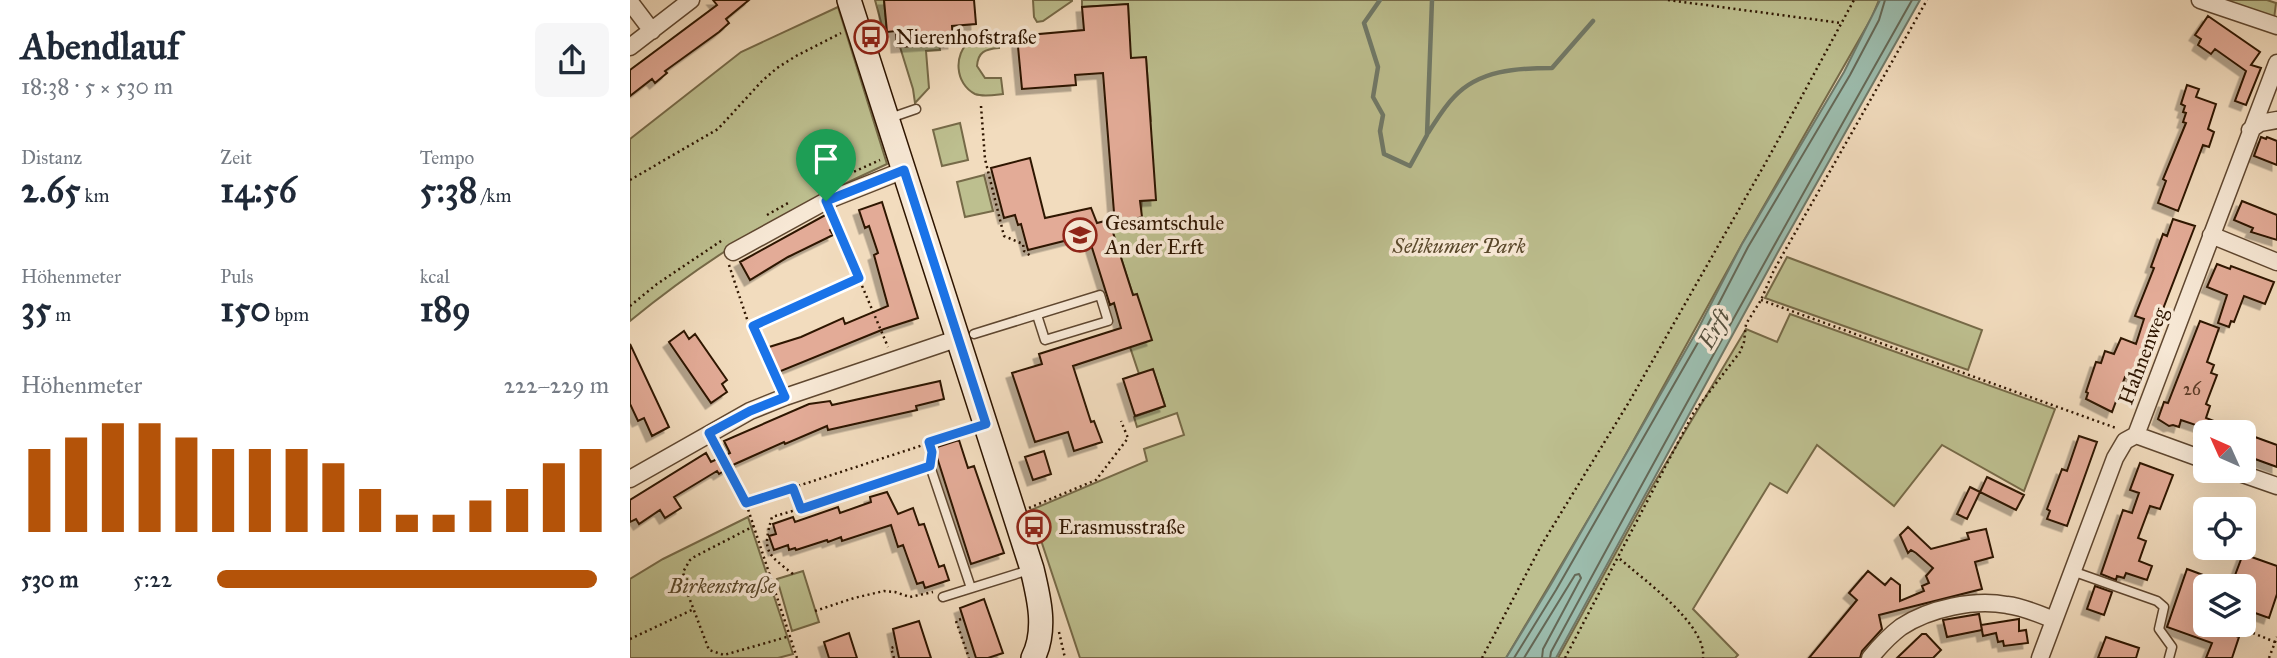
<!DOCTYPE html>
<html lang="de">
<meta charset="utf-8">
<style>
:root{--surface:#fff;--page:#f6f6f7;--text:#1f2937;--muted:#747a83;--accent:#b45309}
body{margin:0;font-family:"IM FELL Great Primer",serif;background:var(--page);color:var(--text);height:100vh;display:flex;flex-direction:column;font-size:26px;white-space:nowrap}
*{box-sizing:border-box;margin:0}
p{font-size:23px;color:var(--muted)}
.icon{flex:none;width:38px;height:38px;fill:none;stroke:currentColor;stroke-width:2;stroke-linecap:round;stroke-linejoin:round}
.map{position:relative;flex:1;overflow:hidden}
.panel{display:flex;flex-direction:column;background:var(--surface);width:630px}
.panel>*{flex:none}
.needle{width:46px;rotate:315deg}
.controls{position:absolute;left:1563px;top:420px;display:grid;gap:14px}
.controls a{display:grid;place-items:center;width:63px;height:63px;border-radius:10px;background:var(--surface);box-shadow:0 7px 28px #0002;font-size:35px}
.pin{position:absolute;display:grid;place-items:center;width:60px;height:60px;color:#fff;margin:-72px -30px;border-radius:50% 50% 50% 0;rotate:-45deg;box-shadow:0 0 7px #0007}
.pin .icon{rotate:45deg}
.round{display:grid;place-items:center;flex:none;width:74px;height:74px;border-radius:10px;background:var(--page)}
.headline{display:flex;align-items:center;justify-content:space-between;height:119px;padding:0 21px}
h1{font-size:38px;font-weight:700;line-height:52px}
.figures{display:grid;grid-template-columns:repeat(3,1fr);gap:10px;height:119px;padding:7px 21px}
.figures div{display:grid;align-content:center}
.figures b{font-size:35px;font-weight:700}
.figures small{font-size:19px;font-weight:400}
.figures p{font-size:19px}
.chart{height:196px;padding:14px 21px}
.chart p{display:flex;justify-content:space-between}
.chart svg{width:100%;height:126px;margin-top:7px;stroke:var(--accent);stroke-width:6}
ul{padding:0 21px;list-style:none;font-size:23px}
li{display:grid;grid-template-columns:112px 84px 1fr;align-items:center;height:52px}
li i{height:18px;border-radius:9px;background:var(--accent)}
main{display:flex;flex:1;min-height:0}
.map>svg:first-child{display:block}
</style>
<main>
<section class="panel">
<div class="headline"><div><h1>Abendlauf</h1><p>18:38 · 5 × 530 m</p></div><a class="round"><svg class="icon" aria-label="share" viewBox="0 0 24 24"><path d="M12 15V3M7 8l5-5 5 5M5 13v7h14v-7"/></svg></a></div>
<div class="figures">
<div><p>Distanz</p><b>2.65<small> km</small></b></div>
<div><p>Zeit</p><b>14:56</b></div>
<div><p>Tempo</p><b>5:38<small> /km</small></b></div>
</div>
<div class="figures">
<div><p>Höhenmeter</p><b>35<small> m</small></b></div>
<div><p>Puls</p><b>150<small> bpm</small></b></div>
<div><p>kcal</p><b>189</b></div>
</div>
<div class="chart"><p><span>Höhenmeter</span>222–229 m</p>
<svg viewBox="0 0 160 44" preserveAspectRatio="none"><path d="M5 44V15M15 44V11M25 44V6M35 44V6M45 44V11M55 44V15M65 44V15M75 44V15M85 44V20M95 44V29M105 44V38M115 44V38M125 44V33M135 44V29M145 44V20M155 44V15"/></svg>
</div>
<ul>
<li><b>530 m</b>5:22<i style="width:97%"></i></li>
</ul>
</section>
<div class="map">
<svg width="1647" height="658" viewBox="0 0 1647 658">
<defs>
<filter id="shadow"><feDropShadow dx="-5.5" dy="5.5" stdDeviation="0" flood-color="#0004"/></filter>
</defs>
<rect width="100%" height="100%" fill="#f2dcbe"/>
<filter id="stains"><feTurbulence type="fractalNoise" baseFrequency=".00286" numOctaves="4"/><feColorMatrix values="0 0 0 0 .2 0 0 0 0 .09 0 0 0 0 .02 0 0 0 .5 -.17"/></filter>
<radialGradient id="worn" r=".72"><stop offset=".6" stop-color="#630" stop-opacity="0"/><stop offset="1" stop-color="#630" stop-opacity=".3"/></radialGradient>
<path fill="#bdbf8f" stroke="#766a48" stroke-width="2" d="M 245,0 L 254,0 L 257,32 L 255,37 Z
M 403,0 L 442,0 L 442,1 L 413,21 L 407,22 L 404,17 Z
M 452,0 L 1249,0 L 1242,17 L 1112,244 L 985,474 L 876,658 L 450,658 L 401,510 L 517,461 L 514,449 L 554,435 L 547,413 L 507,427 L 504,417 L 535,406 L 523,370 L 509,374 L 500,347 L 503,295 L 481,227 L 511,216 L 515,122 L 521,121 L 516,58 L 500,59 L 498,4 L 452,7 Z
M 1588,0 L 1637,0 L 1646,3 L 1644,19 Z
M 208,7 L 257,164 C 160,208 83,253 0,321 L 0,139 L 111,52 Z
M 368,35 L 369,48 C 355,49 348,52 347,66 L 355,78 L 371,78 L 373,94 C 364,95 353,97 345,94 C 325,84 323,54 340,41 C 348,36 358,36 368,35 Z
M 309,44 L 310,50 L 296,51 L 299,88 L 285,103 L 283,89 L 270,47 Z
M 330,123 L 338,160 L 312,166 L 303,130 Z
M 354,175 L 363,211 L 335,217 L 327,182 Z
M 1157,257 L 1352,330 L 1338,370 L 1135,298 Z
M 1160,314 L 1425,409 L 1394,491 L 1312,445 L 1264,506 L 1187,445 L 1157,493 L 1140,483 L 1063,609 L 1108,655 L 1105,658 L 928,658 L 1023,485 L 1116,329 L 1147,342 Z
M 118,517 L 163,654 L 148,658 L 0,658 L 0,579 L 33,559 Z
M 173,571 L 189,622 L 162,631 L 147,579 Z"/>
<path fill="#9cbcad" stroke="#707968" stroke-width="2" d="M 1250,0 L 1290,0 L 1149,250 L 926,658 L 876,658 L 920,586 L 1068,329 L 1112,244 L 1214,72 Z"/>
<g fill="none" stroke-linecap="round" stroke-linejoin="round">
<path stroke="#656856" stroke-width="2" d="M 884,658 L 926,590 L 1074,332 L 1118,247 L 1220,75 L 1249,20 L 1255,0
M 894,658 L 945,575 L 949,574 L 951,578 L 913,649 L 912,658
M 920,658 L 921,652 C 1039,433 1160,216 1282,0"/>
<path stroke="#707968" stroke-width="4.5" d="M 750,0 L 734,23 L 748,67 L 743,97 L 753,115 L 750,131 L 754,154 L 780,166 L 797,135 L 802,0
M 798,133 C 806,121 814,107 824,97 C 849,70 887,68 922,68 L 963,21"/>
</g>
<path fill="#e3ab97" stroke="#2e1500" stroke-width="2" filter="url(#shadow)" d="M 83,0 L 119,0 L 96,19 L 99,23 L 89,32 L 35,71 L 37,73 L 25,83 L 22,79 L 0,96 L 0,70 L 87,5 Z
M 254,0 L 344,0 L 346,24 L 322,26 L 323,43 L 267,47 L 266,31 L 257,32 Z
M 498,4 L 501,58 L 516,57 L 526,200 L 510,201 L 512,217 L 485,225 L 473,73 L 445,75 L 446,85 L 392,89 L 387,36 L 454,30 L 452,7 Z
M 1578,16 L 1630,52 L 1621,65 L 1631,68 L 1616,105 L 1605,101 L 1616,71 L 1585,49 L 1581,54 L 1568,45 L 1571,39 L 1565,35 Z
M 1557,85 L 1569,89 L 1566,97 L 1586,104 L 1578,129 L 1584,132 L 1579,147 L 1573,145 L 1548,211 L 1528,203 L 1536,181 L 1533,179 L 1556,123 L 1553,122 L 1556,113 L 1553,112 L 1555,106 L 1551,104 Z
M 1631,137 L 1636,139 L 1637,137 L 1647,141 L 1647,165 L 1624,156 Z
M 400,158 L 415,218 L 461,208 L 467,223 L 479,220 L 503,295 L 507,294 L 522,340 L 443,366 L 461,422 L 464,421 L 472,442 L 444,451 L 438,432 L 405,442 L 382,373 L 412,364 L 409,354 L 491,328 L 484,303 L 480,305 L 458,235 L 398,250 L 391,224 L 388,225 L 385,215 L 374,218 L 361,168 Z
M 1612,201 L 1647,215 L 1647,240 L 1621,232 L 1623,228 L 1604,220 Z
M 252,202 L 288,318 L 254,329 L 146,373 L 136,348 L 171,337 L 213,318 L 215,324 L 258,306 L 244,255 L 248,253 L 239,226 L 235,228 L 229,210 Z
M 199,213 L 205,227 L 200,230 L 203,235 L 158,257 L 120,280 L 110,262 Z
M 1543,219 L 1565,226 L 1521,340 L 1519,340 L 1509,364 L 1511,364 L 1505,381 L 1495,377 L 1482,412 L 1456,399 L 1458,393 L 1456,392 L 1466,362 L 1471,363 L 1475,351 L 1484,354 L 1491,338 L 1506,344 L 1514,319 L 1505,316 L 1524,268 L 1521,267 L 1533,234 L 1537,236 Z
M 1587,264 L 1600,269 L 1601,266 L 1644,282 L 1635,304 L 1614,296 L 1604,322 L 1601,321 L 1599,327 L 1588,323 L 1597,295 L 1577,287 Z
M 1570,321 L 1589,328 L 1577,362 L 1584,365 L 1581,373 L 1587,375 L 1576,404 L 1580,406 L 1576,418 L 1612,432 L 1570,432 L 1572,427 L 1551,420 L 1549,427 L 1543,425 L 1539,426 L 1528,419 L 1534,402 L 1538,403 Z
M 54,331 L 59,339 L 65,334 L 97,380 L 92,384 L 97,392 L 81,403 L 39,342 Z
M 0,344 L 39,427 L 22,436 L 14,418 L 8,421 L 0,404 Z
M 523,369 L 535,406 L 505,416 L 493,379 Z
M 310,381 L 314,399 L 286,406 L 287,410 L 198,430 L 197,426 L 155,444 L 154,442 L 105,464 L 89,474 L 87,471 L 44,497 L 51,508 L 35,518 L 30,510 L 9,524 L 6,519 L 0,522 L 0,500 L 76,453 L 81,462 L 100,453 L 94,441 L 179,404 L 200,401 L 202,405 Z
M 1614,433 L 1647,445 L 1647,467 L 1614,455 Z
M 1449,436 L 1467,442 L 1437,526 L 1417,519 L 1420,511 L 1417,509 L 1432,469 L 1437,471 Z
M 329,440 L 338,468 L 344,466 L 374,553 L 341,564 L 304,448 Z
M 414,451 L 421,474 L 403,480 L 395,457 Z
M 1510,463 L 1543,475 L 1530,509 L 1520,506 L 1508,538 L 1516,541 L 1509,561 L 1522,566 L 1517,580 L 1496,573 L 1494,578 L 1487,576 L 1486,580 L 1471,574 L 1493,510 L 1502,513 L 1509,493 L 1500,490 Z
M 1357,477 L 1394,495 L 1386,510 L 1350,492 Z
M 1340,487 L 1350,492 L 1337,519 L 1327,514 Z
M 257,492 L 268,514 L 283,508 L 289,525 L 294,524 L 309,567 L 314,565 L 319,580 L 295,588 L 293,582 L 287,584 L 273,545 L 268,547 L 261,525 L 212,541 L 211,537 L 198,542 L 197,540 L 166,550 L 165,548 L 159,550 L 158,545 L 144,550 L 139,536 L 146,534 L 143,524 L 163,517 L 165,522 L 208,507 L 210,513 L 241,502 L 240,497 Z
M 1278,527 L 1301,549 L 1339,539 L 1337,533 L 1356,529 L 1363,557 L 1345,562 L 1352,589 L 1249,615 L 1252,629 L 1232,651 L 1230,658 L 1179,658 L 1227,600 L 1219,593 L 1238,571 L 1255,585 L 1261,578 L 1270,585 L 1270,601 L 1294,591 L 1292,586 L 1299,583 L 1296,576 L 1303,568 L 1286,553 L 1281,550 L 1278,553 L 1270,535 Z
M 1613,554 L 1647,566 L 1647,594 L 1639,618 L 1614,609 L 1614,586 L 1601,586 Z
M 1557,569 L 1600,585 L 1575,586 L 1575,613 L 1571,624 L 1609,637 L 1602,658 L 1576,658 L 1582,643 L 1537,627 Z
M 1465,586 L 1482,592 L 1474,615 L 1457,609 Z
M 354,599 L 373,653 L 358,658 L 346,658 L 330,608 Z
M 1349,614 L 1352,630 L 1317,637 L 1313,620 Z
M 1389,619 L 1389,631 L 1396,630 L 1398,643 L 1374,646 L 1373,641 L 1368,642 L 1366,633 L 1353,636 L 1351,625 Z
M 289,621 L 301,658 L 269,658 L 263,629 Z
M 219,633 L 227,658 L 199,658 L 194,642 Z
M 1292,634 L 1296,634 L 1311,650 L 1303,658 L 1267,658 Z
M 1476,637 L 1509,648 L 1506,658 L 1468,658 Z"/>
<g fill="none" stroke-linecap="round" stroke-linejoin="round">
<defs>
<path id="lane" d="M 260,118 L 286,109
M 344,334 L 470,295 L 478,321 L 415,340 L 407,315
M 186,504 L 300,466 L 341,588
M 1442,571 L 1527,601 L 1534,607 L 1529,629 L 1542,647 L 1539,658
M 313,597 L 399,570"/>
<path id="street" d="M 1570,0 L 1647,26
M 0,2 L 22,31
M 0,47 L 61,0
M 1620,130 L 1630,123 L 1647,120
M 1581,235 L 1647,262
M 103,252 L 196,201 L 274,170
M 1506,435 L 1575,460
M 1604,471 L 1647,486
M 0,479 L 120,411 L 155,397 L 329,338
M 1240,658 C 1249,647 1259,636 1271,627 C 1300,608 1344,599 1377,605 C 1394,607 1409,614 1424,620
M 1410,658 L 1485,458 L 1495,441 L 1506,435 L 1647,63"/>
<path id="secondary" d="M 219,0 L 402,569 C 409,598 417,630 403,658"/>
</defs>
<use href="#lane" stroke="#5f4730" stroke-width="11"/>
<use href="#street" stroke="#5f4730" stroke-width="19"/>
<use href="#secondary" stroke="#2e1500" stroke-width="26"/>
<path stroke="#2e1500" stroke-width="2.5" stroke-dasharray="2 3.5" stroke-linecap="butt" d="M 1038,0 L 1211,23
M 351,106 L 355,159 L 374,236 L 393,244 L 394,251 L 402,257
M 0,180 L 88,129 L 132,81 L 147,68 L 166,56 L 211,33
M 199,183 L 250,160
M 137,215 L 158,203
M 202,215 L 258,347
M 99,265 L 118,322 L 123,326 L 149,384
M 1131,300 L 1486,428
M 0,306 L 27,284 L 94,239
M 123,326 L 229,278
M 299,442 L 302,456
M 86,446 L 116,503 L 167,658
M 163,488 L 170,507
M 116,503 L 339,430
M 399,508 L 466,480 L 498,438 L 491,421
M 124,526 L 64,557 L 60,560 L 53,572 L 57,592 L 79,650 L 94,655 L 160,636
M 990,559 C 1014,580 1077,625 1073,658
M 163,574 C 136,553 132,551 142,517 L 176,507
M 185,611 L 224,598 L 254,591 L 265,592 L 280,597 L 303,592
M 331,619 L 326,621 L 339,658
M 429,632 L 435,658
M 1623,633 L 1645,642
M 0,639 L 64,609
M 264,658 L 261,648 L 266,646
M 852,658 L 912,544 L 999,402 L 1140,155 L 1224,0
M 935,658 L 1064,412 L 1110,352 L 1114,342 L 1116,324 L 1131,300 L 1144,270 L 1297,0
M 1639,658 L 1647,637"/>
<use href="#lane" stroke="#f7e8d5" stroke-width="8"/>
<use href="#street" stroke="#f7e8d5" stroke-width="16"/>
<use href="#secondary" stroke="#f7e8d5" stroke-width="23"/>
</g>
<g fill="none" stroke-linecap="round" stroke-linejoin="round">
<defs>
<path id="route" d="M 274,170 L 356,424 L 299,442 L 302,452 L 300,466 L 171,509 L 163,488 L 116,503 L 79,433 L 120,411 L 155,397 L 123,326 L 229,278 L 196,201 Z"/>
</defs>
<use href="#route" stroke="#fff" stroke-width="14"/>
<use href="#route" stroke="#1a73e8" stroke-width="9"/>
</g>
<defs>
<symbol id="bus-ring" viewBox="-11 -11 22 22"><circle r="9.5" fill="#f7e8d5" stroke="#8f2418" stroke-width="1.5"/><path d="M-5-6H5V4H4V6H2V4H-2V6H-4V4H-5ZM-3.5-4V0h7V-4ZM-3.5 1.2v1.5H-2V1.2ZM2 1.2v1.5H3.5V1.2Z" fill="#8f2418"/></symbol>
<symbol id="school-ring" viewBox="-11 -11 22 22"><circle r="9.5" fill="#f7e8d5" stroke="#8f2418" stroke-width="1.5"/><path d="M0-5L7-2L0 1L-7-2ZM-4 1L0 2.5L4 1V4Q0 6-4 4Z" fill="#8f2418"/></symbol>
</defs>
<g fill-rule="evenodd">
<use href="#bus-ring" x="222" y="18" width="38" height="38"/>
<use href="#school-ring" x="431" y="216" width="38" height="38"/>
<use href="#bus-ring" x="385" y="508" width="38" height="38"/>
</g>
<g text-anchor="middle" stroke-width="7" stroke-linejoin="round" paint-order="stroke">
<g font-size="18" fill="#5b3a26">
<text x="1562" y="395">26</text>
</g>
<g font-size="21" fill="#2e1500" stroke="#f7e8d5" text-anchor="start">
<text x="266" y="44">Nierenhofstraße</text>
<text x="475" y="230">Gesamtschule<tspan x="475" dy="24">An der Erft</tspan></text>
<text x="428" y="534">Erasmusstraße</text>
</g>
<g font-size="21" font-style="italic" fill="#59482b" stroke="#f7e8d5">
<text x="829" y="253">Selikumer Park</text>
<text x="92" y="593">Birkenstraße</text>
</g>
<g font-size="21" fill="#2e1500" stroke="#f7e8d5">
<text transform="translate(1513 356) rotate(-69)" y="7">Hahnenweg</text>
</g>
<g font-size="23" font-style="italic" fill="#544f3d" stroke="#f7e8d5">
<text transform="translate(1084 329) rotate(-61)" y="8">Erft</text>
</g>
</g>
<rect width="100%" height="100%" filter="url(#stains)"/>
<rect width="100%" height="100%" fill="url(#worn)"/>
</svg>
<div class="controls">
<a><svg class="needle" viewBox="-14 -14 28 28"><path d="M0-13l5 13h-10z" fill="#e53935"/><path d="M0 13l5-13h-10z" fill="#747a83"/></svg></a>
<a><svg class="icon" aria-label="locate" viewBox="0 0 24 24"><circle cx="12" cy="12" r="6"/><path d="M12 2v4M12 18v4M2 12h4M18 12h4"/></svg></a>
<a><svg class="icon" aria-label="layers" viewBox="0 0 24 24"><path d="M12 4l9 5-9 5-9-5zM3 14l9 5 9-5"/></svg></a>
</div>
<div class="pin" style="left:196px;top:201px;background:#1e9e55"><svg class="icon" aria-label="arrive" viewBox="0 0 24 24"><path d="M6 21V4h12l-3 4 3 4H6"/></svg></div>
</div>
</main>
